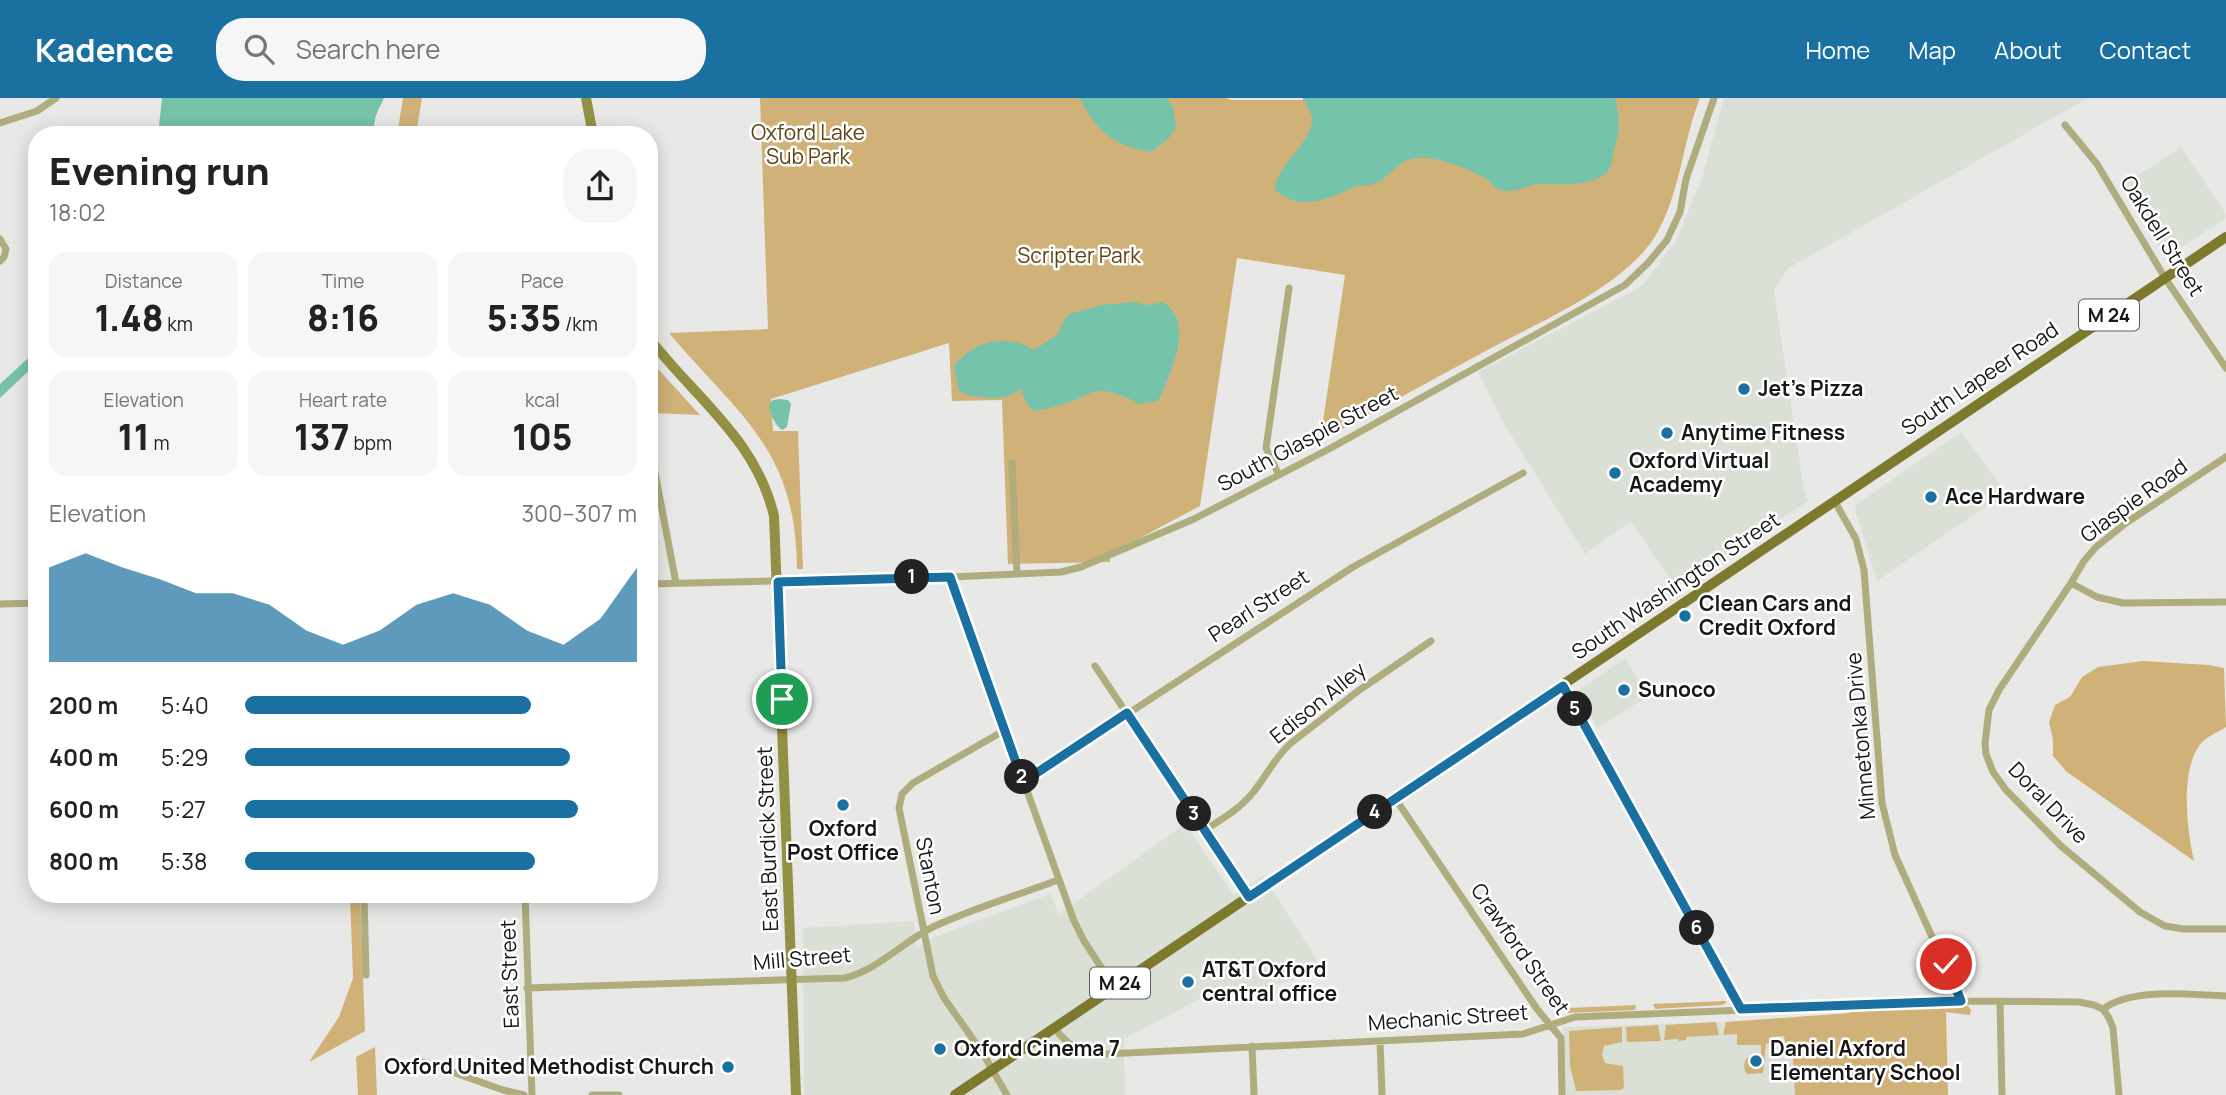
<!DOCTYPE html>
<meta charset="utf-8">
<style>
:root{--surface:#fff;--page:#f6f6f6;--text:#222;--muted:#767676;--accent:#1a70a0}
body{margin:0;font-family:Manrope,sans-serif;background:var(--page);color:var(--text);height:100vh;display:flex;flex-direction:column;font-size:26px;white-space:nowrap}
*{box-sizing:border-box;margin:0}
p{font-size:23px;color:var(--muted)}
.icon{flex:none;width:38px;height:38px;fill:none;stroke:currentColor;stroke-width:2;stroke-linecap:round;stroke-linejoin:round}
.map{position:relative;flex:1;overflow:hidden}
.panel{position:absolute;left:28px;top:28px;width:630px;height:777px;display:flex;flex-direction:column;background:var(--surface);border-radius:28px;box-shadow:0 4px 18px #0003}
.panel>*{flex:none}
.pin{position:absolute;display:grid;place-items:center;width:60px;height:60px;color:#fff;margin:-30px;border:4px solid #fff;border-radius:50%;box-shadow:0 2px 7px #0007}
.km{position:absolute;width:35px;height:35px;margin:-18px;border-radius:50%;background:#222;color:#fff;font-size:19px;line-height:35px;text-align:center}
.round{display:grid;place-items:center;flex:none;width:74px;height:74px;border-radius:28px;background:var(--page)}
.head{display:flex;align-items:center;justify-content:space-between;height:119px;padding:0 21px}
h1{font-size:38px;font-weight:800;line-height:52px}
.stats{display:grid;grid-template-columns:repeat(3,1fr);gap:10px;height:119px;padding:7px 21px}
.stats div{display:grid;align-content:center;border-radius:18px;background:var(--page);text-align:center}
.stats b{font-size:35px;font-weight:800}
.stats small{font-size:19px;font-weight:400}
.stats p{font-size:19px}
.chart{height:196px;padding:14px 21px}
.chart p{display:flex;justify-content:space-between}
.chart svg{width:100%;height:126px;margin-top:7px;fill:var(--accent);opacity:.7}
ul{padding:0 21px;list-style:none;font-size:23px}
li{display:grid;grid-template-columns:112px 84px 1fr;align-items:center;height:52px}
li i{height:18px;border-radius:9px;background:var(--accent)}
header{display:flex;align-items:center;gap:42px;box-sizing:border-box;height:98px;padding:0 35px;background:var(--accent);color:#fff}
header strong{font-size:33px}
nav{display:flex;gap:38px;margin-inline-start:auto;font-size:24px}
.search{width:490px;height:63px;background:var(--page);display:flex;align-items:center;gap:18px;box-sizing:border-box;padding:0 24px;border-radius:28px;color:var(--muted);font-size:26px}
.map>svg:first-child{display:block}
</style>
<header>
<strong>Kadence</strong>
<div class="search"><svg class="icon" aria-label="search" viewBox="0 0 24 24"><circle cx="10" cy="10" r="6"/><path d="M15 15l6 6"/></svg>Search here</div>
<nav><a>Home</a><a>Map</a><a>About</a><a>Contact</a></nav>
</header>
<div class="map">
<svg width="2226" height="997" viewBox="0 0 2226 997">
<rect width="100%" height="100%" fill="#e8e9e6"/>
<path fill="#dbe0d6" d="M 1724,0 L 2088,0 L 1787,171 L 1774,193 L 1804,392 L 1808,403 L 1676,490 L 1631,423 L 1585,456 L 1506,329 L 1478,274 L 1642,188 L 1676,143 L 1702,80 Z
M 2181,49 L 2226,116 L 2226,120 L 2165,160 L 2123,87 Z
M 1961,334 L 2006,395 L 1877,483 L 1854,408 Z
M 1625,560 L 1648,598 L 1598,630 L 1576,594 Z
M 1185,726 L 1234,797 L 1263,777 L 1324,873 L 1233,899 L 1222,889 L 1124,941 L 1125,997 L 804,997 L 803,830 L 914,823 L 916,850 L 934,839 L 1050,796 L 1059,816 Z
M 1832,921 L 1948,997 L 1565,997 L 1563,929 Z"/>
<path fill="#d0b278" d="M 403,0 L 422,0 L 416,37 L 397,37 Z
M 760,0 L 1226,0 L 1231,2 L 1303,2 L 1303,0 L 1700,0 C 1682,45 1680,99 1654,140 C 1622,189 1543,222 1493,249 C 1435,280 1378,312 1320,343 L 1345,177 L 1237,160 L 1200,408 L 1110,456 L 1110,464 L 1008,466 L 1002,302 L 952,303 L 949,245 L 771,301 L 773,333 L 798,333 L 803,471 L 797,471 C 796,350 739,318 669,235 L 768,231 Z
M 649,261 L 700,317 L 652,315 L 649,301 Z
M 2143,563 L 2209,567 L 2224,570 L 2226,629 C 2218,634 2204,640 2199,648 C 2180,675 2187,732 2194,763 L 2067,674 L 2053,658 L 2053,642 L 2049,624 L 2055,607 L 2070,599 L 2082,579 L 2098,569 Z
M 350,796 L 360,796 L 365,933 L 309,964 L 339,919 L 353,880 Z
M 1725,903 L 1726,905 L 1722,907 L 1655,911 L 1653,906 Z
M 1636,907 L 1635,912 L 1568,915 L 1567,910 Z
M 1968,908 L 1971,912 L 1970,917 L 1946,914 L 1948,997 L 1795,997 L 1792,944 L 1785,945 L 1784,938 L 1772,939 L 1772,945 L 1766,946 L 1763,975 L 1747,976 C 1743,971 1743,964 1748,959 L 1761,958 L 1761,947 L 1737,947 L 1737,936 L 1723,937 L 1726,924 L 1850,915 L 1847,911 Z
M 1716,924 L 1719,937 L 1686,939 L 1686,942 L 1679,943 L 1678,941 L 1664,942 L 1666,927 Z
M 1658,927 L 1661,943 L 1627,944 L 1626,929 Z
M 1622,929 L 1622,944 L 1604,948 L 1602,957 L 1605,965 L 1623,968 L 1624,989 L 1621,992 L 1576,993 L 1570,967 L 1569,933 Z
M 375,949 L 377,997 L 358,997 L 356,959 Z"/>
<path fill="#76c3ac" d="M 162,0 L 384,0 L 376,17 L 372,37 L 158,37 Z
M 1080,0 L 1167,0 L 1173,10 L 1176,30 L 1168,41 L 1151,54 C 1115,48 1095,33 1080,0 Z
M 1303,0 L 1615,0 C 1620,19 1620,34 1614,52 C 1612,59 1613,67 1608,73 C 1595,88 1561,87 1543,86 C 1527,85 1519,96 1501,92 C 1493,90 1492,84 1485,80 C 1469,71 1437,58 1419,60 C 1394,62 1394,78 1374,86 C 1368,89 1360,86 1354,89 C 1327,102 1301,114 1275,92 C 1275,68 1314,44 1312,20 C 1311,13 1306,6 1303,0 Z
M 1134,204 L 1147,207 L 1163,204 C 1195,224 1171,272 1161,298 L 1157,303 L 1139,306 C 1130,300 1107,291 1097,293 C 1090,294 1083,299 1076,302 C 1065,306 1044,312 1033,313 L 1026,304 L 1021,292 C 1016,294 1010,298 1005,299 C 995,301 966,299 959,293 L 954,268 C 973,242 1007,235 1034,252 L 1057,237 L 1066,219 L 1072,215 L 1102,207 Z
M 37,252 L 37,265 L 0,300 L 0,286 Z
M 780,301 L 788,302 L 791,306 L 787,329 L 782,332 C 774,326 770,316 769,306 L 773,302 Z"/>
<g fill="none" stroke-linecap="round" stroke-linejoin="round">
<path stroke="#afad7e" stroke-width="7" d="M 0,25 L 37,13 L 56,0
M 2065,27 L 2097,66 L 2165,180 L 2226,270
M 0,141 L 6,151 L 4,159 L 0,163
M 649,274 C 656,282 654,288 649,297
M 649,343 L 676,485
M 2226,359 L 2126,425 L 2096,449 L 2084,463 L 2071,485 L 1999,592 L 1989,612 L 1985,645 L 1986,656 L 1993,674 L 2006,692 L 2061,748 L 2140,814 L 2165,828 L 2184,831 L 2226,831
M 1012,365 L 1017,476
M 1279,377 L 1266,350 L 1289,190
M 1835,404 L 1856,441 L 1864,472 L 1882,705 L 1895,757 L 1961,903
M 950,479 L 1074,823 L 1084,843 L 1114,889
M 2071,485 L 2097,499 L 2123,505 L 2226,504
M 649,486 L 950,479 L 1061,474 L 1081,469 L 1194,421 L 1329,351 L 1625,187 L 1648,165 L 1667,142 L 1680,114 L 1686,81 L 1714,0
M 0,506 L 37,505
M 1095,568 L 1249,798
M 1563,588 L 1741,911
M 649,632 L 652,632
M 1005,632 L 913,685 L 902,696 L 899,710 L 933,878 L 944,900 L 982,954 L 1007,997
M 1023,684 L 1353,469 L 1523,375
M 1395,700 L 1537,911 L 1561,940 L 1562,997
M 1205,732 C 1220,722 1237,713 1250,698 C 1265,681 1274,660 1291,645 L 1358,593 L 1431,543
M 364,796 L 366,877
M 525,796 L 532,997
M 527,890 L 845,880 C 880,871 903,843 935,828 C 975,810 1018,797 1058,782
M 2000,904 L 2002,997
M 2103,911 L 2109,920 L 2113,930 L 2119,997
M 1054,929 C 1067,948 1083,956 1106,956 L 1523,936 L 1575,919 L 1961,903 L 2079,904 L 2094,907 L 2103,911 C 2133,889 2190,897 2226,898
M 1380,943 L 1382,997
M 1252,948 L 1254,997
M 424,964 L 503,992 L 524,997
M 592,997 L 619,997"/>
<path stroke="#939044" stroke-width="10" d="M 586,0 L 593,37
M 649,240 C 695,300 756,341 774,418 L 796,997"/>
<path stroke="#7d792d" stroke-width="10" d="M 955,997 L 2226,139"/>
</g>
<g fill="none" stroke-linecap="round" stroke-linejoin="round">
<defs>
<path id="route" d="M 782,601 L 778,484 L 950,479 L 1023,684 L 1127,615 L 1249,799 L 1563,588 L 1741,911 L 1961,903 L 1946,866"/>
</defs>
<use href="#route" stroke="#fff" stroke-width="14"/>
<use href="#route" stroke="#1a70a0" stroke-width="9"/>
</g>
<g fill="#1a70a0" stroke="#fff" stroke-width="2.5">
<circle cx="1744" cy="291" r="7"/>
<circle cx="1667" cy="335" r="7"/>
<circle cx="1615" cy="375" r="7"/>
<circle cx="1931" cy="399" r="7"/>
<circle cx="1685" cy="518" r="7"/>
<circle cx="1624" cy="592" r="7"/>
<circle cx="843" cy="707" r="7"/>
<circle cx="1188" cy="884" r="7"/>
<circle cx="940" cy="951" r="7"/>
<circle cx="1756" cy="963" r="7"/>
<circle cx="728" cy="969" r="7"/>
</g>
<g text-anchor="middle" stroke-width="5" stroke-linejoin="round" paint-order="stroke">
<g fill="#fff" stroke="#5c5d5c" stroke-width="2">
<rect x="2079" y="201.5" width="60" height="31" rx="5"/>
<rect x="1090" y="869.5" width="60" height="31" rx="5"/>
</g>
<g font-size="19" font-weight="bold" fill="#161716">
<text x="2109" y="224">M 24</text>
<text x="1120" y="892">M 24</text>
</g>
<g font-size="21" fill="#5a4517" stroke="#fff">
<text x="808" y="42">Oxford Lake<tspan x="808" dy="24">Sub Park</tspan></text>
<text x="1079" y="165">Scripter Park</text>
</g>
<g font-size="21" fill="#161716" stroke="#fff">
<text transform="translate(2162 138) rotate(58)" y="7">Oakdell Street</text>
<text transform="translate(1980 281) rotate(-34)" y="7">South Lapeer Road</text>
<text transform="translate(1308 341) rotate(-28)" y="7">South Glaspie Street</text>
<text transform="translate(2134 403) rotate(-36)" y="7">Glaspie Road</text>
<text transform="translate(1676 488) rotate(-34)" y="7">South Washington Street</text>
<text transform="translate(1259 508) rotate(-33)" y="7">Pearl Street</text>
<text transform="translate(1318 605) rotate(-39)" y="7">Edison Alley</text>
<text transform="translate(1861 638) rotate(-95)" y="7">Minnetonka Drive</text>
<text transform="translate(2048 705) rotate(46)" y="7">Doral Drive</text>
<text transform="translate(768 741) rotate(-92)" y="7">East Burdick Street</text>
<text transform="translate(930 778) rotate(79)" y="7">Stanton</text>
<text transform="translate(1520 851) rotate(55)" y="7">Crawford Street</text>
<text transform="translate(802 861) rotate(-5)" y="7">Mill Street</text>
<text transform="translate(510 876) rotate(-92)" y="7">East Street</text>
<text transform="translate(1448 920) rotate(-4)" y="7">Mechanic Street</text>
</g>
<g font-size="21" font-weight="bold" fill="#161716" stroke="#fff" text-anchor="start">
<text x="1758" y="298">Jet's Pizza</text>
<text x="1681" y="342">Anytime Fitness</text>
<text x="1629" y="370">Oxford Virtual<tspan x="1629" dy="24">Academy</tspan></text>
<text x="1945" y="406">Ace Hardware</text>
<text x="1699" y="513">Clean Cars and<tspan x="1699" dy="24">Credit Oxford</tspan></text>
<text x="1638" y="599">Sunoco</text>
<text x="843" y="738" text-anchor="middle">Oxford<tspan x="843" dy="24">Post Office</tspan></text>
<text x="1202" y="879">AT&amp;T Oxford<tspan x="1202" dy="24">central office</tspan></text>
<text x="954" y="958">Oxford Cinema 7</text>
<text x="1770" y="958">Daniel Axford<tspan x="1770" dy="24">Elementary School</tspan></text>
<text x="714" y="976" text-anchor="end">Oxford United Methodist Church</text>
</g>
</g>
</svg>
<div class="pin" style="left:782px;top:601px;background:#1e9e55"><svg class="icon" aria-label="arrive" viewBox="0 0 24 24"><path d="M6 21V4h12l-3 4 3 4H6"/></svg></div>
<div class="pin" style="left:1946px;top:866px;background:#d93025"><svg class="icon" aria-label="check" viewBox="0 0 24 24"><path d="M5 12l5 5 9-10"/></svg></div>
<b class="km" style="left:912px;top:479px">1</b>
<b class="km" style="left:1022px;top:679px">2</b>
<b class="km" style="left:1194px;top:716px">3</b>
<b class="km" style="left:1375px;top:714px">4</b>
<b class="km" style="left:1575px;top:611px">5</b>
<b class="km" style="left:1697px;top:830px">6</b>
<section class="panel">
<div class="head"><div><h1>Evening run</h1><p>18:02</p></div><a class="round"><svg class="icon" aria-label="share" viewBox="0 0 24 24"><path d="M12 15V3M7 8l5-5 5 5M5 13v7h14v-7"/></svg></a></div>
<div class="stats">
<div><p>Distance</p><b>1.48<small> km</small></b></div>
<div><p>Time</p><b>8:16</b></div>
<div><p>Pace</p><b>5:35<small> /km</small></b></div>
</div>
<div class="stats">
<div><p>Elevation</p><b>11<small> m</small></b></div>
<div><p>Heart rate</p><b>137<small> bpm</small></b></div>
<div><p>kcal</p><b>105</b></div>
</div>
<div class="chart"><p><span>Elevation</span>300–307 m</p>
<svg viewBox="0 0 160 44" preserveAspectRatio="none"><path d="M0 44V11L10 6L20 11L30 15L40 20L50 20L60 24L70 33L80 38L90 33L100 24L110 20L120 24L130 33L140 38L150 29L160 11V44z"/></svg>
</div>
<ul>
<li><b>200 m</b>5:40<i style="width:73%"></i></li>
<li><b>400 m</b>5:29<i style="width:83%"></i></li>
<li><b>600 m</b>5:27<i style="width:85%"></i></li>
<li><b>800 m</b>5:38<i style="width:74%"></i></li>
</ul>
</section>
</div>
